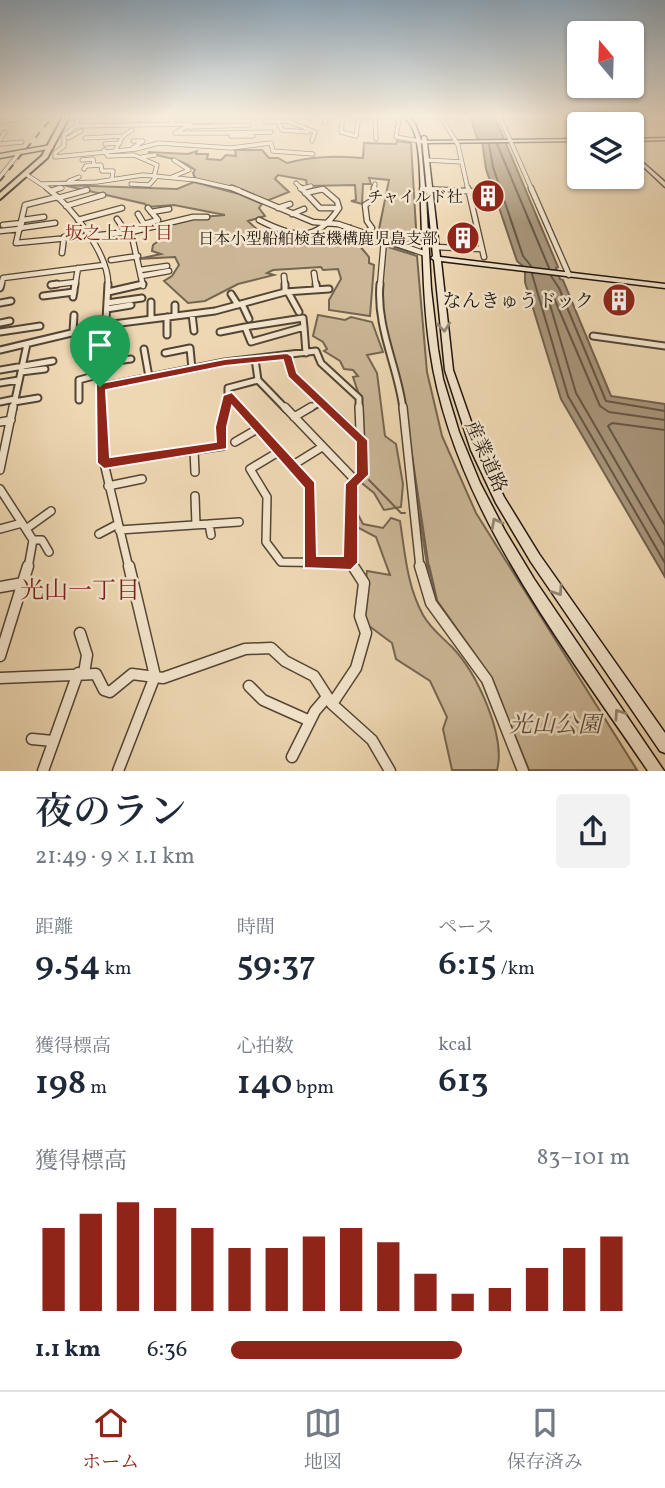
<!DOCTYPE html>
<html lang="ja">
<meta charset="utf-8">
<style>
:root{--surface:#fff;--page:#f2f2f3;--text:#1f2937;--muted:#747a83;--line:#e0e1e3;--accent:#8f2418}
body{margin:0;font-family:Vollkorn,"Noto Serif JP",serif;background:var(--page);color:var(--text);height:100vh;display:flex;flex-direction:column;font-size:26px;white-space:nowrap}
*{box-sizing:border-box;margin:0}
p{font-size:23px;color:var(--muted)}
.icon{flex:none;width:38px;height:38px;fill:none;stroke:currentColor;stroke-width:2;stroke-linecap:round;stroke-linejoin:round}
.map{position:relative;height:771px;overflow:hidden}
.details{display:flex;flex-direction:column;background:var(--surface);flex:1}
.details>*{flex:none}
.needle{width:46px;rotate:341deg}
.buttons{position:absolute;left:567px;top:21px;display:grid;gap:14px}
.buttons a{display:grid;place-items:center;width:77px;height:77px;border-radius:7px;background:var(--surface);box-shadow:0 2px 5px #0004;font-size:35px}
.pin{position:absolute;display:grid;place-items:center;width:60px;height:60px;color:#fff;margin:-72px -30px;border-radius:50% 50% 50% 0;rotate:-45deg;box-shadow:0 0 7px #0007}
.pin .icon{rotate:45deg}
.round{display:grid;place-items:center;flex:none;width:74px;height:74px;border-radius:7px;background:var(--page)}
.head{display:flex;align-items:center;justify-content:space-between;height:119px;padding:0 35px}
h1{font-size:38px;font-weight:600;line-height:52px}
.figures{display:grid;grid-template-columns:repeat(3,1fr);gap:10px;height:119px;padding:7px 35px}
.figures div{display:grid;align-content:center}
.figures b{font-size:35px;font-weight:600}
.figures small{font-size:19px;font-weight:400}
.figures p{font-size:19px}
.chart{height:196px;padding:14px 35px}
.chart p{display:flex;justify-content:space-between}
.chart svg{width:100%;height:126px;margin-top:7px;stroke:var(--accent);stroke-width:6}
ul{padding:0 35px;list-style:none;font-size:23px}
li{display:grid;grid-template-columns:112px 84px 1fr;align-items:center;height:52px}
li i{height:18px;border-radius:9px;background:var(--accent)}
.dock{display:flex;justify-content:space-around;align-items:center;height:98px;border-top:2px solid var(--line);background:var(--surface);font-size:19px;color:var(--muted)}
.dock a{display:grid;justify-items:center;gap:4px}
.dock .on{color:var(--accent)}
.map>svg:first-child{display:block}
</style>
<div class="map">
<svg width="665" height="771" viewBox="0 0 665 771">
<rect width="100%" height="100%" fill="#eed8b3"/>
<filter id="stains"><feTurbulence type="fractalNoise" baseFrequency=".00286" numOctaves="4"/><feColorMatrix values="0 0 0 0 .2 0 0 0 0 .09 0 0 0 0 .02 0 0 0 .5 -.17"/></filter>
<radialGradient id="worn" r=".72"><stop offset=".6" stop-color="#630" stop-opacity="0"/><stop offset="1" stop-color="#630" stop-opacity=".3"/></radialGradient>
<path fill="#cbb797" stroke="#756652" stroke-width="2" d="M 397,141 L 411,143 L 417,245 L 378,234 L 389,180 L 369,178 L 371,184 L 363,184 L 362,204 L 351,201 L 356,200 L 355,185 L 307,186 L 306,180 L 278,175 L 275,179 L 289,192 L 264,202 L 196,180 L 193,173 L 195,170 C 180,157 165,159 148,152 L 188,154 L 197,151 L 196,154 L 208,154 L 207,159 L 221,160 L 226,155 L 236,156 L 235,150 L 262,150 L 269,158 L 278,158 L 287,163 C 312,156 335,156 363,158 L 364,143 L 396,144 Z
M 194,182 L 239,194 L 262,204 L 259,208 L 265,216 L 248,221 L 264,236 L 274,239 L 269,236 L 279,232 L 282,234 L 277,239 L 306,245 L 368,242 L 359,245 L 369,257 L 369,263 L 374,265 L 370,316 L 329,310 L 329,300 L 341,279 L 338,269 L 323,270 L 321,267 L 273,270 L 267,273 L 274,275 L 238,284 L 205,301 L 188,303 L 164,281 L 172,276 L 179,265 L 175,257 L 138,259 L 161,254 L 152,251 L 153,245 L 166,235 L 161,233 L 161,226 L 191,218 L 225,215 L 174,205 L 147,207 L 145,204 L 63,185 L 177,189 Z
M 385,246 L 417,256 L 427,372 L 442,436 L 476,513 L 637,770 L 523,770 L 494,694 L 432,597 L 397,372 L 382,326 L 380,284 Z
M 318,315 L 345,320 L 351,317 L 372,322 L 383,352 L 367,355 L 377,373 L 385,436 L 396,444 L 403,484 L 401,507 L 384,510 L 374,493 L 358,480 L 368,473 L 362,463 L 359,395 L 353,377 L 358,376 L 353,370 L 344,369 L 340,361 L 324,351 L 327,349 L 323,342 L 313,336 Z
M 352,503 L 363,524 L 383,528 L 391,518 L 400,521 C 405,553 407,586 423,615 C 431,629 441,636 452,647 C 477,673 506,736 497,770 L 452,770 L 443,729 L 447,717 L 430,681 L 396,659 L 392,643 L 361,620 L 367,571 L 390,575 L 376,537 L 353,525 Z"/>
<path fill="#a8957b" stroke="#71614f" stroke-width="2" d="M 470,115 L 494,115 L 558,267 L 556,268 L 560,279 L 563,280 L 611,396 L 665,404 L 665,577 L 561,399 L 525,282 L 525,268 L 517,261 L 486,169 L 482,141 L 477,138 Z"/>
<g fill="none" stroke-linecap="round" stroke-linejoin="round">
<path stroke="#645444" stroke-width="2" d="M 489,144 L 493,167 L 523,256 L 531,266
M 497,144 L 549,268
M 532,274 L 568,396 L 665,563
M 551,276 L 559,288 L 606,401 L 665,411
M 665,420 L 609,412 L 600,406 L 554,298 L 548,298 L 576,393 L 665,546
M 665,430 L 612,423 L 608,426 L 665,525"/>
<path stroke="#71614f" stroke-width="2" d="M 234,242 L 267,236 L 305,244 L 379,242 L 414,253
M 399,376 L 405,405
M 410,442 L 429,568
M 369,480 L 401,513 L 405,513"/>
<path stroke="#71614f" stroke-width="2.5" d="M 429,566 L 437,601 L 480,662
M 507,717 L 529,771"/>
<defs>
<path id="street-far4" d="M 41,115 L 44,117
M 195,115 L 191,124 L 175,133 L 228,133
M 263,115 L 265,122 L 288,121 L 315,132 L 312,141
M 336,115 L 393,117 L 399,120 L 396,137 L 425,142
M 343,115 L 341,132 L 356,136 L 359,115
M 375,115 L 376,139
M 440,115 L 458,145 L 468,190
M 499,115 L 532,190
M 194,116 L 226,115
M 226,118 L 268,115
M 310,119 L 311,115
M 141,120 L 146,120 L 144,115
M 193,121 L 213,121 L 215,116
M 277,121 L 282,130 L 308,132
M 0,122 L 36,115
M 172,122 L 179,115
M 325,123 L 327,115
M 76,126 L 78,118 L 99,115
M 189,127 L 249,125
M 228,133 L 271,132
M 123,136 L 132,130
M 231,136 L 253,136
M 68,138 L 81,131
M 85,138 L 123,136 L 116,149
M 0,140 L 5,132
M 133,141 L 143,141 L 133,148
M 0,144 L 22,142
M 105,144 L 120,143
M 64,146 L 55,153 L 55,157 L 136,149 L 159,143 L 231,148 L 271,143 L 273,151 L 313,154
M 64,146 L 64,135 L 76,126 L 191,124
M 104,150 L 108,156 L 134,155 L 157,165 L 154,176
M 142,157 L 155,155
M 82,160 L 93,159 L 94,165
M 426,160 L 462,162
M 84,169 L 86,166 L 101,165 L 102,171 L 113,171 L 112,179
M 27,175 L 50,190
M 0,177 L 20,152
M 172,177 L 189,170 L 174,160
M 69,181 L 79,177
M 296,183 L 303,190
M 42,184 L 97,182 L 143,175 L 196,180 L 239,190
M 131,184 L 149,185 L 157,176
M 300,189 L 311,186
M 422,189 L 448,190
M 54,190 L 62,188
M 318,190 L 324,190
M 374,190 L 375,184"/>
<path id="street-far3" d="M 47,188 C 71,206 110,255 108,286
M 232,188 L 313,222 L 338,224 L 426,254
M 468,188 L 484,257
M 531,188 L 569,275
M 422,189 L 488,192
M 51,191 L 60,188
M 305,193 L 323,189 L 337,201 L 339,208
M 57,197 L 25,205 L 16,243 L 131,232 L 193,217 L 207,217
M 58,198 L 87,190
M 66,206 L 103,195
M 278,208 L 290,204
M 151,212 L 169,209
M 138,214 L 144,224
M 292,214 L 304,209
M 117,219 L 126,232
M 23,220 L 44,217
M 78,220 L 122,208
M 259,220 C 293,237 316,244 339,208 L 320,208 L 301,188
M 3,225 L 22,223
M 20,228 L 55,223
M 147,229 L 144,224 L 158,220 L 148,208
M 0,231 L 20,229
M 131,232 L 143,286
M 364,234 L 372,228 L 367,221 L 365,205 L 373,200 L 374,188
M 343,236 L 344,231 L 350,228
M 435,247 L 482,249
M 62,253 L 64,237
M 111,260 L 138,256
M 140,270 L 167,266
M 314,273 L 316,286
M 141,276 L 169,271
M 284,276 L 285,286
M 51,285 L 76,282
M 1,286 L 3,278 L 104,265
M 75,286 L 78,268
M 380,286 L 384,240"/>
<path id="street-far2" d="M 285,284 L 285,292
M 316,284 L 317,290
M 380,284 C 376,328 398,367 403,409
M 51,285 L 57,284
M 0,288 L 1,284
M 108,292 L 143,284
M 288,292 L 299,312
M 231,294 L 238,305
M 43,296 L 74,292
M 73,297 L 75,284
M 151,302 L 151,319
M 0,303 L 11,301
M 107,303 L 142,298
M 242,304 L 249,319
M 175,305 L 175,316
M 107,309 L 131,305
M 192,314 L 194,331
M 167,317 L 167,335
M 303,318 L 304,327 L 251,342 L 245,327 Z
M 0,323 L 10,321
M 304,327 L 306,353
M 0,332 L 40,326
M 73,332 L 74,315
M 220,332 L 245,327
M 593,336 L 665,346
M 144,349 L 149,377
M 0,350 L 105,325 L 215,311 L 285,292 L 329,289
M 165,353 L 190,348 L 192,369
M 287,356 L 292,375 L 329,409
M 255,359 L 258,380 L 286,409
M 101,363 L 131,359
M 0,370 L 53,361
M 21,372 L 45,369
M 0,383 L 19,380
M 100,387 L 225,362 L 316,351 L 321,363 L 359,398 L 359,409
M 79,400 L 79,380 L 101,374
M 0,402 L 15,399
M 14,402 L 38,398
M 13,409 L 27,344
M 101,409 L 108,284
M 225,409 L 228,395
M 241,409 L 228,395 L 228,388 L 258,380
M 308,409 L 321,402"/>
<path id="street-far1" d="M 101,407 L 104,463 L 129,568
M 239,407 L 311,486 L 309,563
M 285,407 L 354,479
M 327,407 L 362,440
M 403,407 L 420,568
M 294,417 L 311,407
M 0,422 L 11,420
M 235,442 L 259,428
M 194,450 L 195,472
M 280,451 L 250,469 L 267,497 L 266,542 L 281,562 L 351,563 L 352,484 L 362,475 L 359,407
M 104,463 L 223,446 L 221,427 L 225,407
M 293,465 L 322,447
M 0,470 L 13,407
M 108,486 L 142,479
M 0,489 L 33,540 L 28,568
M 195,496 L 196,525
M 209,524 L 211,535
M 0,529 L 22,523
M 26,529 L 51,511
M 119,530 L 239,522
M 99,534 L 118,524
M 33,540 L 42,540 L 49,552
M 351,563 L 354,568"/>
<path id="street" d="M 420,566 L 431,603 L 487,680 L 523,771
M 0,587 L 23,583
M 80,633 L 87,655 L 84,673
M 0,656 L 28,566
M 0,678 L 96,674 L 104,690 L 110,692 L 132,674 L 163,678 L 245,649 L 271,648 L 285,661 L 314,676 L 332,704 L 372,740 L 390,771
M 249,686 L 263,700 L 310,721
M 332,704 L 356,668 L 366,633 L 360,616 L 364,583 L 353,566
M 32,739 L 53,741
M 292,757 L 315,711 L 327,697
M 43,771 L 78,673
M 118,771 L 155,676 L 129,566"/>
<path id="secondary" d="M 403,115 L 407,115 L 415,124 L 420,137 L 426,197 L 431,289 L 438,349 L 443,379 L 459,432 L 480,483 L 505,531 L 534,579 L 664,771 L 648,771 C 562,644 452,505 430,350 C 423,302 423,254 421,207 C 420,184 421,160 416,138 C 414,128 409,122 403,115 Z
M 587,115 L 591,115 L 602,124 L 598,124 Z
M 424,136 L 426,137 L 427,141 L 579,139 L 579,141 L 427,143 L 440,257 L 665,284 L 665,288 L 441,261 L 453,370 L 481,450 L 504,497 L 539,554 L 665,733 L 665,753 L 660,751 L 531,562 L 496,503 L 471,450 L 445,370 L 434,260 L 431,258 L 433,256 L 422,137 Z
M 665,138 L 665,140 L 632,141 L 632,139 Z
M 632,153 L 665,182 L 665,187 L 632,156 Z"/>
<path id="primary" d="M 51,145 L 53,146 L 53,148 L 0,158 L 0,154 Z"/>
<path id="highway" d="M 64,115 L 70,115 L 47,158 L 0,199 L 0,193 L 42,156 Z"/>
</defs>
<use href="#street-far4" stroke="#534536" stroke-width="5"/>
<use href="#street-far3" stroke="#534536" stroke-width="7"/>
<use href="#street-far2" stroke="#534536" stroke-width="9"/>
<use href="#street-far1" stroke="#534536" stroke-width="10"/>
<use href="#street" stroke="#534536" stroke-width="13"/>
<use href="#secondary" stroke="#1f140d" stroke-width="3"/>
<use href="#primary" stroke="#1f140d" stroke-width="3"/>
<use href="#highway" stroke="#1f140d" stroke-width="4"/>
<use href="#street-far4" stroke="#f4e6ce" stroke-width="3.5"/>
<use href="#street-far3" stroke="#f4e6ce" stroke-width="4.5"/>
<use href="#street-far2" stroke="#f4e6ce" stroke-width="5"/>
<use href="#street-far1" stroke="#f4e6ce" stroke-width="7"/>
<use href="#street" stroke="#f4e6ce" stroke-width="10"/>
<use href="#secondary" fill="#f4e6ce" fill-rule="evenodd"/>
<use href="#primary" fill="#eed8b3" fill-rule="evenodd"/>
<use href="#highway" fill="#eed8b3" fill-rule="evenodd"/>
<path stroke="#1f140d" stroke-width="2" stroke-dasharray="7 7" stroke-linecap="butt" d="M 0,181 L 54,115"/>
</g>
<defs><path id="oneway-chevron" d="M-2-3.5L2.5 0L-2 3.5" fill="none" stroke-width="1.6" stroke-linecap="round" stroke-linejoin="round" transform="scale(1.75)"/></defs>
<g stroke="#948877">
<use href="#oneway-chevron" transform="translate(444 327) rotate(84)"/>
<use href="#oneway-chevron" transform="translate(496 523) rotate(-118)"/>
<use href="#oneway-chevron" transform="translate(558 591) rotate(56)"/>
<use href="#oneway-chevron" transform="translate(619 714) rotate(-124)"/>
</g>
<linearGradient id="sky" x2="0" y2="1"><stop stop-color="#8ea8bc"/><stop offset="0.52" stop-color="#f7eddd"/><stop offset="1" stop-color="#f7eddd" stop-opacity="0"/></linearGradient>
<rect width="665" height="223" fill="url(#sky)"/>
<path fill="#8f2418" stroke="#fff" stroke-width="2" fill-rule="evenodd" d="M 287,353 L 292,356 L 297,373 L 368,440 L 369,475 L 358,486 L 358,563 L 351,570 L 304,568 L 304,488 L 232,406 L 227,427 L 227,449 L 104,469 L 97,463 L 96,384 L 225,359 ZM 283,360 L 288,377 L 356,442 L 356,473 L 345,484 L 343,556 L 317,556 L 315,482 L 232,392 L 223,395 L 215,427 L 216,442 L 110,457 L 106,390 L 225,366 Z"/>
<defs>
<symbol id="building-disc" viewBox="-11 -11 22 22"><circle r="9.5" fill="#8f2418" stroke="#f4e6ce"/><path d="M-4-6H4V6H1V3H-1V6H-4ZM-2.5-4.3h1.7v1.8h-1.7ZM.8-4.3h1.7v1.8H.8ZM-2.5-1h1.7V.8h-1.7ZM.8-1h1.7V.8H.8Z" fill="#fff"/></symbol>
</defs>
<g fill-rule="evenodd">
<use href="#building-disc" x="469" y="177" width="38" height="38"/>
<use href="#building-disc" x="444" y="219" width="38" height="38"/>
<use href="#building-disc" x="600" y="281" width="38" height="38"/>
</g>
<g text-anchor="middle" stroke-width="5" stroke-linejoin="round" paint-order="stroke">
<g font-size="16" fill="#1f140d" stroke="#f4e6ce" text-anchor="end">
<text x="463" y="202">チャイルド社</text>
<text x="438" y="244">日本小型船舶検査機構鹿児島支部</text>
</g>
<g font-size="18" fill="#7a1f14" stroke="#f4e6ce">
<text x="119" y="239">坂之上五丁目</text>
</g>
<g font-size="19" fill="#1f140d" stroke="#f4e6ce" text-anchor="end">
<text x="594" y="307">なんきゅうドック</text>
</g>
<g font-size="19" fill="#1f140d" stroke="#f4e6ce">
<text transform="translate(487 456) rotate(66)" y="7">産業道路</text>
</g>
<g font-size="23" font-style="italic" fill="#5b4d3d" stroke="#f4e6ce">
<text x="555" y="732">光山公園</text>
</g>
<g font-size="24" fill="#7a1f14" stroke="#f4e6ce">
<text x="80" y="598">光山一丁目</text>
</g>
</g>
<rect width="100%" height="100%" filter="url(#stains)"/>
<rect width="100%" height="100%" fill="url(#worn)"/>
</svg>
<div class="buttons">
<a><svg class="needle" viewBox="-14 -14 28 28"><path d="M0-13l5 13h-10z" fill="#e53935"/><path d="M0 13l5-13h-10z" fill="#747a83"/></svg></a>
<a><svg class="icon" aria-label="layers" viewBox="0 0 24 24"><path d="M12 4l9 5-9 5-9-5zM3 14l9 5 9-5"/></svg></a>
</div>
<div class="pin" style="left:100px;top:387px;background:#1e9e55"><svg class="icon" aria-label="arrive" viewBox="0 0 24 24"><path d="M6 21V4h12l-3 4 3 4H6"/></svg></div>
</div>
<section class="details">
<div class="head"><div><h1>夜のラン</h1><p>21:49 · 9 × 1.1 km</p></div><a class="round"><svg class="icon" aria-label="share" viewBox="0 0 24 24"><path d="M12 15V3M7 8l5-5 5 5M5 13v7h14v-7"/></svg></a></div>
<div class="figures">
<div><p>距離</p><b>9.54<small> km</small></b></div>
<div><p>時間</p><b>59:37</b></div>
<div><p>ペース</p><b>6:15<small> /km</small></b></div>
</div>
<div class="figures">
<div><p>獲得標高</p><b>198<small> m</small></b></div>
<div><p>心拍数</p><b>140<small> bpm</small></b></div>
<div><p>kcal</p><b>613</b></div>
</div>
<div class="chart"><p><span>獲得標高</span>83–101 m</p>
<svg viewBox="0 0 160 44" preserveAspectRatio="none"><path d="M5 44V15M15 44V10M25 44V6M35 44V8M45 44V15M55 44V22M65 44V22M75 44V18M85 44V15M95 44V20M105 44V31M115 44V38M125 44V36M135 44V29M145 44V22M155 44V18"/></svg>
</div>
<ul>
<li><b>1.1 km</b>6:36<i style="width:58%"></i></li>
</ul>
</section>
<nav class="dock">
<a class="on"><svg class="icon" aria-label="home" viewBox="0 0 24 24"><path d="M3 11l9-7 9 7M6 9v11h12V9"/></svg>ホーム</a>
<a><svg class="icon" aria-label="map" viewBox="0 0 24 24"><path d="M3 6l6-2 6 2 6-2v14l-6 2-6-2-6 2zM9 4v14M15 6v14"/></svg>地図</a>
<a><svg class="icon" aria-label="saved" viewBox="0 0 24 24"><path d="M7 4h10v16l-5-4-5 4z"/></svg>保存済み</a>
</nav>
